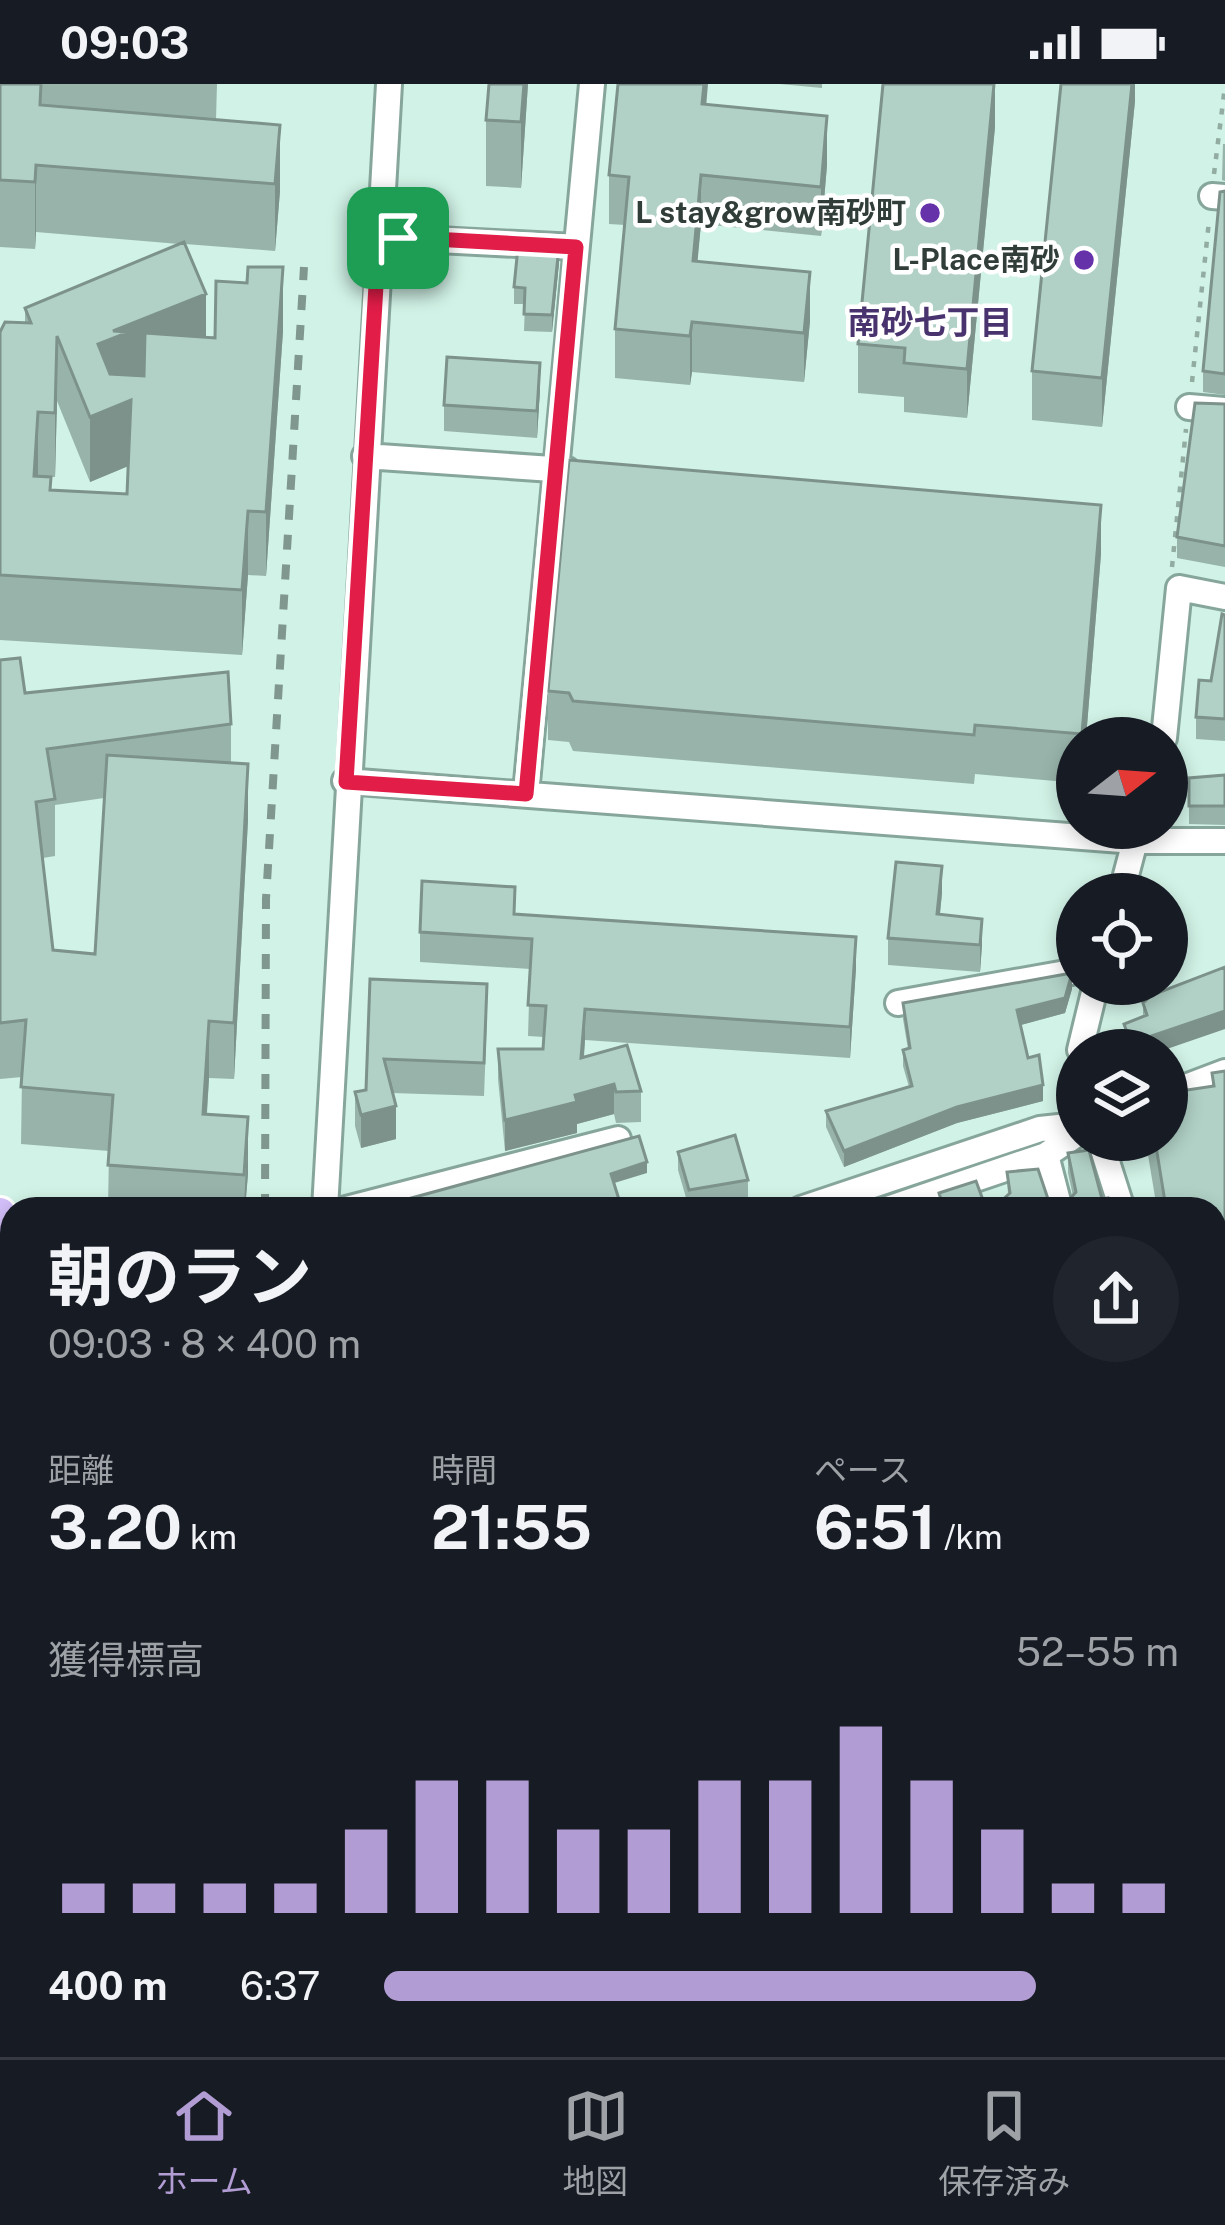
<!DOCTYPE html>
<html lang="ja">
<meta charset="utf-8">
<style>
:root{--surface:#171b24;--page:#20242c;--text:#f1f3f6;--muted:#9ea1a6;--line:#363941;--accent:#b29cd4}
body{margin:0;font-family:"Public Sans","Noto Sans JP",sans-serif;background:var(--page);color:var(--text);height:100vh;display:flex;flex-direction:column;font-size:45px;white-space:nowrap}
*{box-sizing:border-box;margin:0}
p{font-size:39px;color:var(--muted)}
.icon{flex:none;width:66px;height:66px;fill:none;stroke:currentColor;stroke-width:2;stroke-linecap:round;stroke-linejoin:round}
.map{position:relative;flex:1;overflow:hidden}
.side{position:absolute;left:0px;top:1113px;width:1227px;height:861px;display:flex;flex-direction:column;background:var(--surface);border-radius:36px 36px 0 0;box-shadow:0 6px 18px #0003}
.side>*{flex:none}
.needle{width:78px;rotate:73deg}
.fabs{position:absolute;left:1056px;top:633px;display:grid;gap:24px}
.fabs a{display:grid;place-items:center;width:132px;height:132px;border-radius:50%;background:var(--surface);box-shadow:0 6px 18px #0003;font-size:60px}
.pin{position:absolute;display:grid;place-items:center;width:102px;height:102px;color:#fff;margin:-51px;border-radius:24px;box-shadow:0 6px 18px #0006}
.round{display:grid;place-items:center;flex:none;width:126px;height:126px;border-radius:63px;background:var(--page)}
.overview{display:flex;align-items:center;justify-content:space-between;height:204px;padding:0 48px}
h1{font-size:66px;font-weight:700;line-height:90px}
.figures{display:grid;grid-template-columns:repeat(3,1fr);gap:18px;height:204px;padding:12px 48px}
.figures div{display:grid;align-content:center}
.figures b{font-size:60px;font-weight:700}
.figures small{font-size:33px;font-weight:400}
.figures p{font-size:33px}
.chart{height:336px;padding:24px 48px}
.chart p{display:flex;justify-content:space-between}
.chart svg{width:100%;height:216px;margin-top:12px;stroke:var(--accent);stroke-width:6}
ul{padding:0 48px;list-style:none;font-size:39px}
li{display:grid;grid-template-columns:192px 144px 1fr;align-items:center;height:90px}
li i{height:30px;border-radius:15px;background:var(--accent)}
.status{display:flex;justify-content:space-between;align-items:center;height:84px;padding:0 60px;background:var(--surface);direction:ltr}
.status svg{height:33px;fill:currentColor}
.tab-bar{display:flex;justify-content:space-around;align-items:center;height:168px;border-top:3px solid var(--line);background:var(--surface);font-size:33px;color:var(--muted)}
.tab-bar a{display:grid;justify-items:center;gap:6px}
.tab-bar .active{color:var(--accent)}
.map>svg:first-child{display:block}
</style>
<div class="status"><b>09:03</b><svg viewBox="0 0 49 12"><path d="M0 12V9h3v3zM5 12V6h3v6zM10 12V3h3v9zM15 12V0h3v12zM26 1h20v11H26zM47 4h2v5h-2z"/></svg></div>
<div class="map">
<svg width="1225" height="1973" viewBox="0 0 1225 1973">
<rect width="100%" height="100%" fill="#d1f2e6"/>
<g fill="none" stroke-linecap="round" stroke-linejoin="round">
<defs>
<path id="minor" d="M 1212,112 L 1225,113
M 379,153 L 576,163
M 1189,323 L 1225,326
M 365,372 L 567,386
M 1164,654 L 1179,504 L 1225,513
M 345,697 L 1135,757 L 1154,757 L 1155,744
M 526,709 L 592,0
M 1154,757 L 1225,757
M 1121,810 L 1135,757
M 898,919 L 1077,887
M 1080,966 L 1096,900
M 1077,986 L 1077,1003
M 1167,1010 L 1225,988
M 1100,1056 L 1122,1125
M 1046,1071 L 1060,1125
M 325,1125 L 389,0
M 346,1125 L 618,1055
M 801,1125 L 1040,1045 L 1077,1041
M 887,1125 L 1046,1071 L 1077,1050
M 0,1330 L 12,1331
M 1215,1742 L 1225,1813
M 417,1962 L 419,1973
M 526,1962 L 528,1973
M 874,1962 L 876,1973
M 900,1962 L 902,1973
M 693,1973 L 710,1962"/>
<path id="major" d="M 0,1129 L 12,1155
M 0,1219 L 12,1245
M 266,1962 L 267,1973
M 318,1962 L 321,1973"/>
</defs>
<use href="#minor" stroke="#87a69b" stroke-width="30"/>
<use href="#major" stroke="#fff" stroke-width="36"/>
<path stroke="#92aca2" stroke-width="4.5" stroke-dasharray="6 9" stroke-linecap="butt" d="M 1214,90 L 1225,2
M 1192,298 L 1209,137
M 1172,483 L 1186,345
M 221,1962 L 222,1973"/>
<use href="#minor" stroke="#fff" stroke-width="24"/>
<use href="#major" stroke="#d2bef8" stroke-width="30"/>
<path stroke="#80978f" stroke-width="8" stroke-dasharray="15 15" stroke-linecap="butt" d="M 265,1125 L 266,815 L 304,183
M 370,1962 L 372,1973"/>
</g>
<path fill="#98b4aa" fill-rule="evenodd" d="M 0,0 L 217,0 L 216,35 L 280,41 L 280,107 L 275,167 L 185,160 L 206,253 L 283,247 L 266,492 L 248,491 L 242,571 L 0,556 L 0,248 L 25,239 L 25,224 L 179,160 L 36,148 L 35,165 L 0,163 ZM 57,317 L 90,398 L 128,382 L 127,410 L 51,406 L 51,393 L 55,393 Z
M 528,0 L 521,104 L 486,102 L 486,36 Z
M 780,0 L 822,0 L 822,4 Z
M 1135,0 L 1135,17 L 1102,343 L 1032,336 L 1032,287 Z
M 706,21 L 827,81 L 821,152 L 701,140 L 697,177 L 810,237 L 804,298 L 692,288 L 690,301 L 615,294 L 615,245 L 625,141 L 609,140 L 609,91 Z
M 995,43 L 967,334 L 904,328 L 904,313 L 858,309 L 858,260 Z
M 1223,60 L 1225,60 L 1225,97 L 1222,96 Z
M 1225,107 L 1225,311 L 1203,308 L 1203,287 Z
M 559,179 L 552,248 L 524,247 L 525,220 L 514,220 L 514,203 Z
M 540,305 L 537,354 L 444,347 L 444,321 Z
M 1225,320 L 1225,483 L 1177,474 L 1177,453 Z
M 1101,470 L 1086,654 L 1077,654 L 1077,699 L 975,690 L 974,700 L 573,667 L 569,658 L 548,656 L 548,607 Z
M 1225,531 L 1225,657 L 1196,655 L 1196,633 L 1211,597 Z
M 0,576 L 25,609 L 231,640 L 231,679 L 248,736 L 234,995 L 209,994 L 207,1030 L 248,1090 L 245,1125 L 108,1125 L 109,1067 L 21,1060 L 22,993 L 0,995 ZM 104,714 L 95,870 L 53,866 L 43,774 L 55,772 L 55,721 Z
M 1225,691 L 1225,741 L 1189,740 L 1189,694 Z
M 942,809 L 940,830 L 982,861 L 980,888 L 888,881 L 888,854 Z
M 515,830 L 856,884 L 850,974 L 585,956 L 584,974 L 641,1007 L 641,1038 L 616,1039 L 614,1030 L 577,1040 L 577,1049 L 505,1067 L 498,995 L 498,965 L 543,965 L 544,953 L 528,952 L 530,885 L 420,878 L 420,848 Z
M 370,895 L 487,933 L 484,1012 L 392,1009 L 396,1055 L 361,1064 L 355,1042 L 355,1008 L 366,1006 Z
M 1072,905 L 1065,929 L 1021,941 L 1028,974 L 1043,1017 L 957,1039 L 844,1083 L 826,1043 L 826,1027 L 909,1003 L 903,982 L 903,966 L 908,965 L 903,935 L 903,919 Z
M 1143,919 L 1164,966 L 1127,966 L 1124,958 L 1124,940 L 1143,933 Z
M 1225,987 L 1225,1509 L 1215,1510 L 1215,1125 L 1157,1125 L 1148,1071 L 1148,1056 L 1167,1056 L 1212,1002 L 1212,989 Z
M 678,1068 L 748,1096 L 748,1114 L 689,1124 L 678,1086 Z
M 1068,1069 L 1110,1125 L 939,1125 L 939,1109 L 998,1120 L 1008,1111 L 1007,1088 L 1048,1115 L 1065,1120 L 1073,1112 L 1068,1089 Z
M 1220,1568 L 1225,1568 L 1225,1621 L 1220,1597 Z
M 555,1962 L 586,1962 L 586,1973 L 557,1973 Z
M 913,1962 L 1014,1962 L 1012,1965 L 1025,1969 L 1215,1962 L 1225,1973 L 915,1973 Z"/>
<path fill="#7c928b" d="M 524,0 L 528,0 L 521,104 L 521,38 Z
M 704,0 L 708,0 L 702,69 L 702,20 Z
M 995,0 L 995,43 L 967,334 L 967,285 Z
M 1132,0 L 1135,0 L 1135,17 L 1102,343 L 1102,294 Z
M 827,32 L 827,81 L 821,152 L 821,103 Z
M 280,41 L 280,107 L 275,167 L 275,100 Z
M 36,81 L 36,148 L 35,165 L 35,98 Z
M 701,91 L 701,140 L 693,226 L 693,177 Z
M 559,162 L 559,179 L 552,248 L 552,231 Z
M 283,183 L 283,247 L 266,492 L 266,428 Z
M 810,188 L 810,237 L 804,298 L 804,249 Z
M 206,210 L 206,274 L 98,325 L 98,260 L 113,247 Z
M 692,238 L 692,288 L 690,301 L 690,252 Z
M 57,252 L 57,317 L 55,393 L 55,329 Z
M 540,279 L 540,305 L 537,354 L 537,327 Z
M 131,316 L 131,381 L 90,398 L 90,333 Z
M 38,328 L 38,393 L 34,392 Z
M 1101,421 L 1101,470 L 1086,654 L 1082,654 Z
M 248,427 L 248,491 L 242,571 L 242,506 Z
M 248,680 L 248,736 L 234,995 L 234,939 Z
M 942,782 L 942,809 L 937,857 L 937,830 Z
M 982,835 L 982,861 L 980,888 L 980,861 Z
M 856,853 L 856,884 L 850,974 L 850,943 Z
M 1072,889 L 1072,905 L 1065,929 L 1017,942 L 1017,926 Z
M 585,925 L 585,956 L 581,1005 L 581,974 Z
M 1225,927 L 1225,945 L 1164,966 L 1131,966 L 1131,959 Z
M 209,937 L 209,994 L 203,1086 L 203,1030 Z
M 614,1000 L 614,1030 L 577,1040 L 577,1049 L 505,1067 L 505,1036 L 575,1011 Z
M 1043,1001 L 1043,1017 L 957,1039 L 844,1083 L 844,1067 L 957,1023 Z
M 396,1022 L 396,1055 L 361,1064 L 361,1031 Z
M 248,1033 L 248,1090 L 245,1125 L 244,1125 Z
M 647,1078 L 647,1089 L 611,1100 L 611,1090 Z
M 1223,1382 L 1223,1442 L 1215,1446 L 1215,1387 Z
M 12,1622 L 12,1648 L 0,1651 L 0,1625 Z
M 12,1731 L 12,1755 L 0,1758 L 0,1734 Z"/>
<path fill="#b1d1c6" stroke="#7c928b" stroke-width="3" fill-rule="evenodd" d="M 0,0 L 41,0 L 40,21 L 280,41 L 275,100 L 36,81 L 35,98 L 0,96 Z
M 489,0 L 524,0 L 521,38 L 486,36 Z
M 618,0 L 704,0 L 702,20 L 827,32 L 821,103 L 701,91 L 693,177 L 810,188 L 804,249 L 692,238 L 690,252 L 615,245 L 629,93 L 609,91 Z
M 883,0 L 994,0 L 967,285 L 904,279 L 905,264 L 858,260 Z
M 1061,0 L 1132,0 L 1102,294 L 1032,287 Z
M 1225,107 L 1225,290 L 1203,287 L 1220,108 Z
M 184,158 L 206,210 L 113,247 L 129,248 L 98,260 L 110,290 L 144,292 L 145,249 L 215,254 L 216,197 L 247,199 L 248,183 L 283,183 L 266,428 L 248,427 L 242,506 L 0,491 L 0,248 L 5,238 L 31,239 L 25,224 ZM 57,252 L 90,333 L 131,316 L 127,410 L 50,406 L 51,393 L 34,392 L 38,328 L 55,329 Z
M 559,162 L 552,231 L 524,230 L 525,204 L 514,203 L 518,163 Z
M 447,273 L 540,279 L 537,327 L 444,321 Z
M 1195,319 L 1225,320 L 1225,462 L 1177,453 Z
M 569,376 L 1101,421 L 1082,650 L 975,641 L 974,651 L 573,617 L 569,609 L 548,607 Z
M 1222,530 L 1225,531 L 1225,635 L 1196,633 L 1199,596 L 1211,597 Z
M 20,574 L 25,609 L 228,588 L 231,640 L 47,665 L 55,715 L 36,718 L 53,866 L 95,870 L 107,671 L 248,680 L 234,939 L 209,937 L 203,1030 L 248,1033 L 244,1091 L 108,1081 L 113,1011 L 21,1003 L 26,936 L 0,939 L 0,576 Z
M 1225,691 L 1225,722 L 1189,722 L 1189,694 Z
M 896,778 L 942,782 L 937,830 L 982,835 L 980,861 L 888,854 Z
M 422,797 L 515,803 L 514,830 L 856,853 L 850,943 L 585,925 L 581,974 L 627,961 L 641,1007 L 616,1008 L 614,1000 L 575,1011 L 577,1018 L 505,1036 L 498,965 L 543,965 L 546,922 L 528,921 L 532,855 L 420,848 Z
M 1225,883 L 1225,927 L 1131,959 L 1124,940 L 1147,931 L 1143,919 L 1152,911 Z
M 1072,889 L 1065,914 L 1017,926 L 1028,974 L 1039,971 L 1043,1001 L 957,1023 L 844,1067 L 826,1027 L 912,1002 L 903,966 L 910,964 L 903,919 Z
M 370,895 L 487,900 L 484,979 L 384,975 L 396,1022 L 361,1031 L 355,1008 L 366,1006 Z
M 1225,987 L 1225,1284 L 1215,1285 L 1215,1125 L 1175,1125 L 1175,1122 L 1166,1124 L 1155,1056 L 1167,1056 L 1167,1009 L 1214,1002 L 1212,989 Z
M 735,1051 L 748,1096 L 689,1106 L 678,1068 Z
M 639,1052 L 647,1078 L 611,1090 L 622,1125 L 371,1125 Z
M 1089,1066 L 1102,1115 L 1108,1114 L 1110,1125 L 944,1125 L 939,1109 L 976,1097 L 983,1116 L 998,1120 L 1010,1109 L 1007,1088 L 1038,1085 L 1048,1115 L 1065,1120 L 1076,1108 L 1068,1069 Z
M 1225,1316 L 1225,1383 L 1215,1387 L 1215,1317 Z
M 1225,1415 L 1225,1450 L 1215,1451 L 1215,1416 Z
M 6,1424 L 12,1448 L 12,1622 L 0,1625 L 0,1425 Z
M 1220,1568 L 1225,1568 L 1225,1592 Z
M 4,1695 L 6,1705 L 12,1704 L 12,1731 L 0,1734 L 0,1696 Z
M 1221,1897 L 1225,1926 L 1225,1973 L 932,1973 L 918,1962 L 1010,1962 L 1011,1965 L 1025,1969 L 1047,1962 L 1215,1962 L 1215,1898 Z
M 443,1962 L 482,1962 L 483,1973 L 444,1973 Z
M 735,1962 L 743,1962 L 744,1973 L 715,1973 L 714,1966 Z
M 830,1962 L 859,1962 L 861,1973 L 832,1973 Z"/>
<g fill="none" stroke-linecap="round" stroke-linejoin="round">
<defs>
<path id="route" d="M 379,152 L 576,163 L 526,710 L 346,698 Z"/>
</defs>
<use href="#route" stroke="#fff" stroke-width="24"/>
<use href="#route" stroke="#e11d48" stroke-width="15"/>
</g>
<g fill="#6632aa" stroke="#fff" stroke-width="4.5">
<circle cx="930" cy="129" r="12"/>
<circle cx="1084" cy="176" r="12"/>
</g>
<g text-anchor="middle" stroke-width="9" stroke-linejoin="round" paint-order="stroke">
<g font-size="30" font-weight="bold" fill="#303d38" stroke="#fff" text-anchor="end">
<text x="906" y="139">L stay&amp;grow南砂町</text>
<text x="1060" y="186">L-Place南砂</text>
</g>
<g font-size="33" font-weight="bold" fill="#49336e" stroke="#fff">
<text x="930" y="250">南砂七丁目</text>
</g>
</g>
</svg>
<div class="fabs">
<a><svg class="needle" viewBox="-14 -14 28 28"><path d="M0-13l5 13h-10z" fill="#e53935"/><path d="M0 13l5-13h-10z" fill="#9ea1a6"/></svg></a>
<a><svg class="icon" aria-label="locate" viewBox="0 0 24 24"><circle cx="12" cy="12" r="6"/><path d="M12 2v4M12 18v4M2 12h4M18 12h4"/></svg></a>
<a><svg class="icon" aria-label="layers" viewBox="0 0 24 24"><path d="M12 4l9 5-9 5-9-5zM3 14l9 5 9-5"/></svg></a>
</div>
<div class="pin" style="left:398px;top:154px;background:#1e9e55"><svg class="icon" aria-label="arrive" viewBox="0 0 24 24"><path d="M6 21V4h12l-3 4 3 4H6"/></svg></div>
<section class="side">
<div class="overview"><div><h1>朝のラン</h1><p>09:03 · 8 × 400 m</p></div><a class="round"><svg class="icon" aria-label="share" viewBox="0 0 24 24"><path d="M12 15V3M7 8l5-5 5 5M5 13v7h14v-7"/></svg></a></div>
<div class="figures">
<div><p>距離</p><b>3.20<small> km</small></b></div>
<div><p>時間</p><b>21:55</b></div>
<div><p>ペース</p><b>6:51<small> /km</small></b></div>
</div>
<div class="chart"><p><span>獲得標高</span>52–55 m</p>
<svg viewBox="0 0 160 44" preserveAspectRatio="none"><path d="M5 44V38M15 44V38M25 44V38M35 44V38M45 44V27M55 44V17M65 44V17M75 44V27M85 44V27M95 44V17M105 44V17M115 44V6M125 44V17M135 44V27M145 44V38M155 44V38"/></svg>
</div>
<ul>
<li><b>400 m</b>6:37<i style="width:82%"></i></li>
</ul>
</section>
</div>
<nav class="tab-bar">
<a class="active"><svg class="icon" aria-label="home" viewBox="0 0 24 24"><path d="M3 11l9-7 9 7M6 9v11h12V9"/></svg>ホーム</a>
<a><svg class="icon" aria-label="map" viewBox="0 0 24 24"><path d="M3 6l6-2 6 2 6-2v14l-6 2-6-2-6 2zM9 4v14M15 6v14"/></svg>地図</a>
<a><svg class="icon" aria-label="saved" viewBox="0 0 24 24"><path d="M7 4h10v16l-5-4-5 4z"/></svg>保存済み</a>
</nav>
